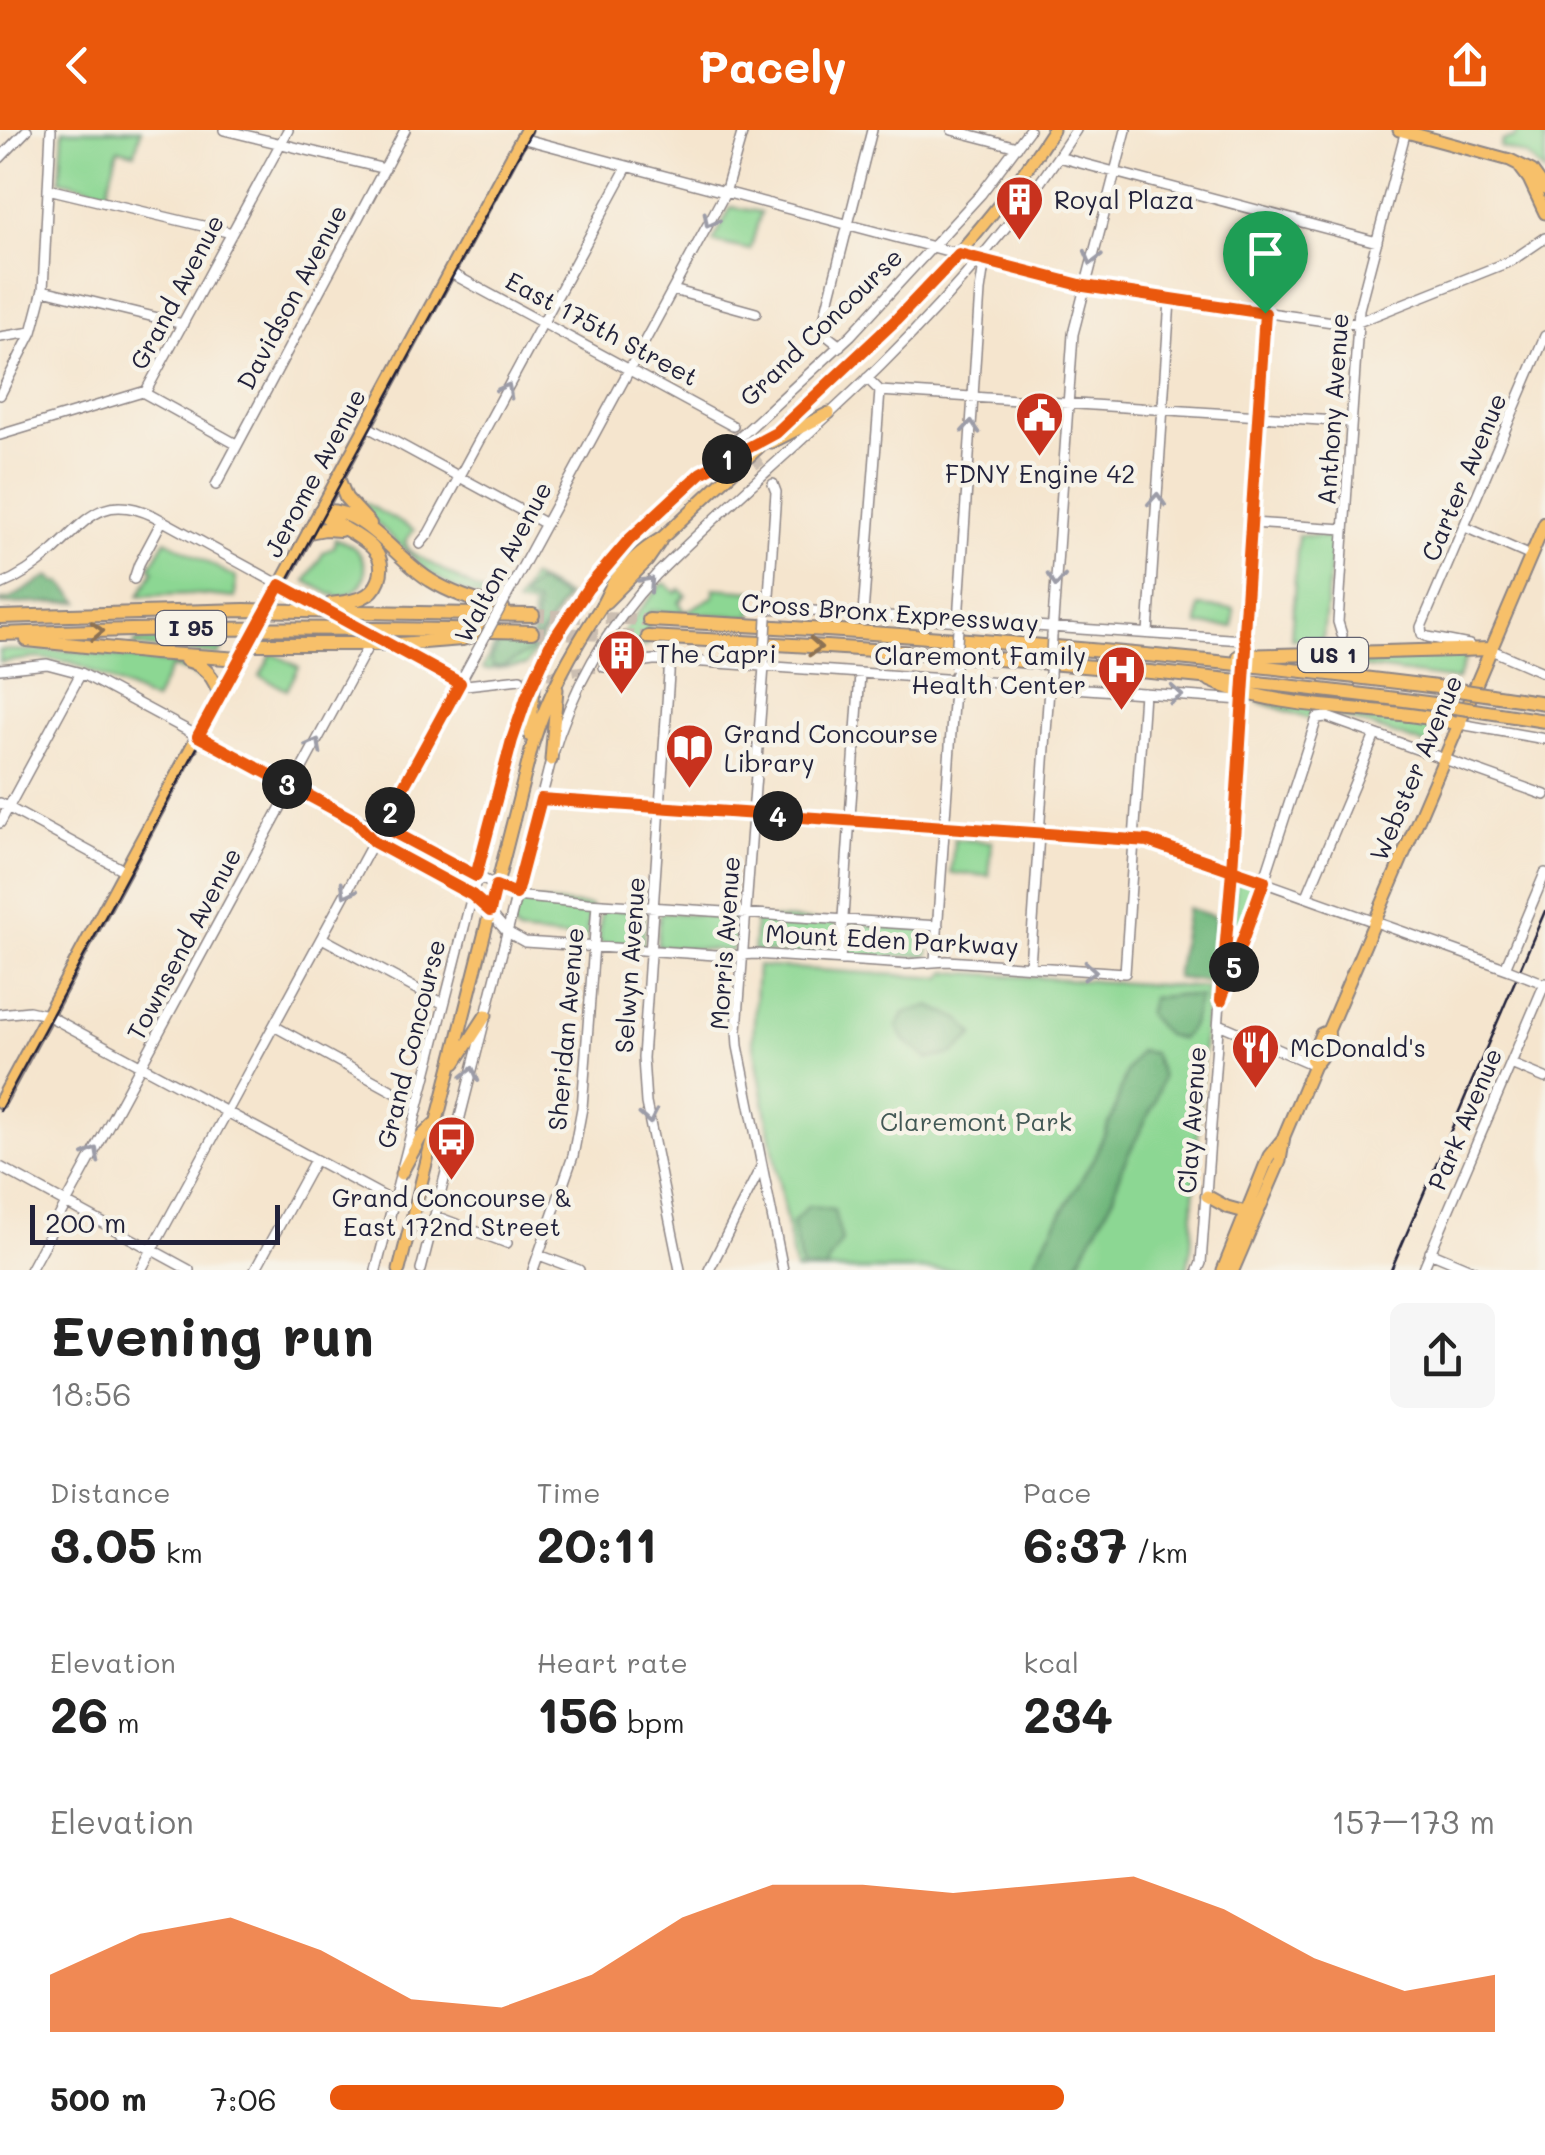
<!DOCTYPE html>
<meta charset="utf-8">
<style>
:root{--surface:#fff;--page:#f6f6f6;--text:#222;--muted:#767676;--accent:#ea580c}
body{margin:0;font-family:Mali,sans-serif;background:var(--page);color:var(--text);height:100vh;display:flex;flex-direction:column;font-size:38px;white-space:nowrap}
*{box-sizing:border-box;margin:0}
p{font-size:32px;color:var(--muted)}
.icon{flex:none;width:55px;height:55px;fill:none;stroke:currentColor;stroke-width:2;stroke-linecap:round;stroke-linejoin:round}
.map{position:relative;height:1140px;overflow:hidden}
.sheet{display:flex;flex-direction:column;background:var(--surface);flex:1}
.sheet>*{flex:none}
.scale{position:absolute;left:30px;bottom:25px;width:250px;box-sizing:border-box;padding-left:10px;border:5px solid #22223b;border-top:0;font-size:28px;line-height:35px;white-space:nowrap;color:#22223b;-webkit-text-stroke:8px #f7f3e8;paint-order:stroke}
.pin{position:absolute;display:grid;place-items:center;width:85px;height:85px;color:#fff;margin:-102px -42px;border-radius:50% 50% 50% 0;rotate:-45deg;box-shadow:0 0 10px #0007}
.pin .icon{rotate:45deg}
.km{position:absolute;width:50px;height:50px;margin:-25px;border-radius:50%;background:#222;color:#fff;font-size:28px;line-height:50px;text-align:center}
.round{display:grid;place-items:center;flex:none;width:105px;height:105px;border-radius:15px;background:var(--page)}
.headline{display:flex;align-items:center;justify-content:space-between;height:170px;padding:0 50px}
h1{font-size:55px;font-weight:700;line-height:75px}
.figures{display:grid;grid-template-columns:repeat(3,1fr);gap:15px;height:170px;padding:10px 50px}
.figures div{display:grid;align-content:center}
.figures b{font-size:50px;font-weight:700}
.figures small{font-size:28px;font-weight:400}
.figures p{font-size:28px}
.chart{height:280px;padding:20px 50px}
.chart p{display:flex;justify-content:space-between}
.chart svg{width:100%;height:180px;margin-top:10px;fill:var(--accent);opacity:.7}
ul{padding:0 50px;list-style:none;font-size:32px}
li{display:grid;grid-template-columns:160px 120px 1fr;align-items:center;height:75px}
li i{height:25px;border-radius:12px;background:var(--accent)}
header{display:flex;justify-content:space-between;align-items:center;height:130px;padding:0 50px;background:var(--accent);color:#fff;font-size:45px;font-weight:700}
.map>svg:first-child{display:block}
</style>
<header><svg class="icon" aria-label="back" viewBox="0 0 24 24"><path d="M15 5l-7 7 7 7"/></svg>Pacely<svg class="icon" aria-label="share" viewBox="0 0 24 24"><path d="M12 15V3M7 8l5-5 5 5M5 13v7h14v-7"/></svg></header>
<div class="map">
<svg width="1545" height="1140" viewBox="0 0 1545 1140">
<rect width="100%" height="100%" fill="#f7f3e8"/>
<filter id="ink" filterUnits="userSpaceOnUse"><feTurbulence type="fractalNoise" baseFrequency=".01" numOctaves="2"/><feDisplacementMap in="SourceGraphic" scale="20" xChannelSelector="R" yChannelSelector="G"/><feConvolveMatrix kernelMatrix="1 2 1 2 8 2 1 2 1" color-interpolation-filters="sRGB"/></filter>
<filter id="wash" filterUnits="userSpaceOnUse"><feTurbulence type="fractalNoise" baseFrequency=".0048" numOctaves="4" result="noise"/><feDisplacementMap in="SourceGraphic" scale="40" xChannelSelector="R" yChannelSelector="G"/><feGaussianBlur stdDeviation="2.25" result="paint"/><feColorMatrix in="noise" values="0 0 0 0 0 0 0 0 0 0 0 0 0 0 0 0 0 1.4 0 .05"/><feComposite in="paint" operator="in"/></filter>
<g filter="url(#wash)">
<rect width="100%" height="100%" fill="#f5e5ce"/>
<path fill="#8cd793" stroke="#577c67" stroke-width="2.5" d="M 63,0 L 141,0 L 135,23 L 118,19 L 107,61 L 60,50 Z
M 1518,0 L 1545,0 L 1545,43 L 1527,26 L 1500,17 L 1502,11 L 1514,8 Z
M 731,77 L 761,82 L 750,120 L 713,112 Z
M 350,365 L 414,400 L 405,411 L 409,421 L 493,469 L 491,472 L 454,458 L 427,441 L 349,367 Z
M 1298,405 L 1333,408 L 1323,507 L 1321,510 L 1291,509 Z
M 335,409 C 372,417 377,460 338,468 L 334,464 L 332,465 L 306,451 L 324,422 L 334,417 Z
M 166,410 L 236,448 L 235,468 L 193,464 L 139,466 L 154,440 L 150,437 Z
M 531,447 L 567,466 L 526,535 L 485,540 L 483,538 L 497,511 L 532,510 L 533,477 L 516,474 Z
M 662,454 L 666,454 L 676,463 L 680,459 L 686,465 L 679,472 L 685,482 L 714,466 L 714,458 L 754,461 L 752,487 L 650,481 L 647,516 L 613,518 L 639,481 Z
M 1199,476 L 1234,479 L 1233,497 L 1198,495 Z
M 229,506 L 219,525 L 134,516 L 136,511 Z
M 0,520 L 73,521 L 190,536 L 207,547 L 205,551 L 188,542 L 171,537 L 154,571 L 71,532 L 37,528 L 0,532 Z
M 272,523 L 299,537 L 287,560 L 260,546 Z
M 1467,525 L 1457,550 L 1346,535 L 1347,529 Z
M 1257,571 L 1438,596 L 1429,616 L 1328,582 L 1317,583 L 1309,589 Z
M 954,709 L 992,712 L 989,746 L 951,743 Z
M 1239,750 L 1255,753 L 1256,761 L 1237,812 L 1234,809 L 1235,757 Z
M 518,770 L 591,776 L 586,810 L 518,803 L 512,795 Z
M 601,779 L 645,781 L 643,816 L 599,813 Z
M 660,782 L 737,787 L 732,821 L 657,816 Z
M 756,788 L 836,792 L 833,826 L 753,821 Z
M 848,794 L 928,799 L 928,825 L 849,827 L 846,825 Z
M 757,836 L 941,848 L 948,842 L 1207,858 L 1191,1117 L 1187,1140 L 795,1140 L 753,910 Z"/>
<path fill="#71b87d" stroke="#4a6d5c" stroke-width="2.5" d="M 49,446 L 58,453 L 61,452 L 80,472 L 0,474 L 0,471 L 10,469 Z
M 536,452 L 563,467 L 563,471 L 531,521 L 502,537 L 492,536 L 491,529 L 500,513 L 520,510 L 531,513 L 534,511 L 537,476 L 535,473 L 523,470 L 524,465 Z
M 1187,778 L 1216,787 L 1211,848 L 1208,852 L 1176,848 Z
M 1176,865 L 1200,867 C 1190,888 1200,890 1181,909 L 1166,905 L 1147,884 L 1152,868 Z
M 929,876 L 960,889 L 974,905 L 953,924 L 928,929 L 905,911 L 897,897 L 904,883 Z
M 1139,921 L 1153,923 L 1162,947 L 1155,972 L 1121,1039 L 1114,1066 L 1074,1140 L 1033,1140 L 1037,1126 L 1093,1029 L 1113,985 L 1126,942 Z
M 808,1076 L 834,1080 L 842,1111 L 830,1129 L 826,1140 L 802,1139 L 792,1094 Z"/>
</g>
<g filter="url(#ink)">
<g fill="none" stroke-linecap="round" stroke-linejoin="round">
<path stroke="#cbbeb1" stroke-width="9" stroke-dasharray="9 4.5" stroke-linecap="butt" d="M 733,296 L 773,354
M 520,549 L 604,537"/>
<path stroke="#cbbeb1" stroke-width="12" stroke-dasharray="12 6" stroke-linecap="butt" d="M 533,485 L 649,490
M 532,502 L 648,507"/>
<defs>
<path id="minor" d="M 224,0 L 385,39
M 952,0 L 1017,17
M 521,8 L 1084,157 L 1347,194 L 1358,192 L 1511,131 L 1545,108
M 1058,27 L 1377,112
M 0,28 L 27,0
M 48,59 L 232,103
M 449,142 L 733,296
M 43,160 L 183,194
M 673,160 L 756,183
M 0,207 L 32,202
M 840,216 L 821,201 L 872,0
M 867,248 L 880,261 L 1351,292
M 144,263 L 236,314
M 0,265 L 32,202 L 43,160 L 51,0
M 366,296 L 546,394
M 0,305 L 146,261 L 288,0
M 216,355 L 405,0
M 1251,393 L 1344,399
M 1465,397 L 1531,426
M 420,414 L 429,403 L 627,37
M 134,449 L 139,434 L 162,391
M 0,455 C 20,447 37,435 53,421 C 87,390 102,362 154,386 L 304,468
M 504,471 L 725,63 L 743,0
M 768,478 L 1244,510
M 768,480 L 776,362 L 773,354
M 863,484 L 880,261
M 958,491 L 980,161 L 983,141 L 979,129
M 1148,503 L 1170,170
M 1342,505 L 1338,492 L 1359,179 L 1406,0
M 1052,506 L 1073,204 L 1126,0
M 1245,511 L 1244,502 L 1265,183
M 1469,515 L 1428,507 L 1422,504 L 1421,497 L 1545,206
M 399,519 L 466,555 L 520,549
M 1489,519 L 1545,543
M 765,523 L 737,900 L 738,916 L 783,1140
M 670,529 L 643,928 L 646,973 L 680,1140
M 604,537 L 653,530 L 676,530 L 1242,570
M 0,539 L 47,534 L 81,543 L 354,690 L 383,696 L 500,758 L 525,767 L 587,773 L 938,796
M 1460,594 L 1545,609
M 541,669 L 1148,711 L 1510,840
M 0,673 L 125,741
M 354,690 L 374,712 L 478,769 L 507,802 L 525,812 L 730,826 L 754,824 L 906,834 L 947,831 L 1125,843 L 1144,563
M 0,693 L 81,543
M 1307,766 L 1375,605
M 322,808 L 444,874
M 840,830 L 860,544
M 935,831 L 955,545
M 1030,836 L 1050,544
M 1505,838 L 1545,743
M 1226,858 L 1264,751 L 1317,588 L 1327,587 L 1545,665
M 0,884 L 29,881 L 47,885 L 394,1072
M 1219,894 L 1314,935
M 274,896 L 418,975
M 1511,934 L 1545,948
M 0,1037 L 189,1140
M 435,1086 L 507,1113
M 1430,1122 L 1473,1140
M 539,1125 L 579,1140
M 30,1140 L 366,520
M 141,1140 L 482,512
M 255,1140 L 315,1030
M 376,1140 L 512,610 L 530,557 L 544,526 L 574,476 L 613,428 L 638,401 L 851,205 L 981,64 L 1029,0
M 421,1140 L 551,630 C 571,560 607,497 657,444 C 729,372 808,307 881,235 C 953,164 1021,85 1076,0
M 533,1140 L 573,1026 L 582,978 L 597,774
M 709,1140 L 762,1035
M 1198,1140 L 1201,1133 L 1242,568
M 1423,1140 L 1545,853"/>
<path id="major" d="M 1399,0 L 1510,30 L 1532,41 L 1545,59
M 1520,37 L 1529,49 L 1545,83
M 772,312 L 829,283
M 701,343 L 759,312
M 273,468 L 526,0
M 606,472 L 647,431 L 660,412
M 530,606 L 535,546
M 551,630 L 557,559
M 455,933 L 486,885
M 1314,935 L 1311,928 L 1321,904 L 1328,901
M 0,972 L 250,509
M 401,1044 L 421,1007 L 434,994
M 1207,1066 L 1227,1077 L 1249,1083
M 399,1140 L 533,613 C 548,564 572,521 600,478 C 606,469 609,459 615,450 C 627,432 644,419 662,408 L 925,161 C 971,111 1016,58 1053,0
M 1223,1140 L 1269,1026 L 1282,1010
M 1233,1140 L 1280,1031 L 1284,1006 L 1314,935 C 1322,928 1331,912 1328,901 L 1545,393"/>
<path id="highway" d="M 338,348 L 346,368 L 370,394
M 320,381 C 365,376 395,429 430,450 C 452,464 478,472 503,478
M 320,381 C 338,402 393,411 379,450 C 371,471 350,471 331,474
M 309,402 L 325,399 L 340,400
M 0,487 L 244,480 L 533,485
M 649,490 C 915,503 1181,524 1445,558
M 0,504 C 177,497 355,497 532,502
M 648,507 C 914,520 1179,540 1442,575
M 27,510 L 154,523 L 240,529
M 248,514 L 399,514 L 462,509 L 475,505
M 1239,526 L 1491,519
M 186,530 C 205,535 214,547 220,566
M 1210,550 C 1283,583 1382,575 1460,594"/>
</defs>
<use href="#minor" stroke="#8c8484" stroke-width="12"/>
<use href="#major" stroke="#8c8484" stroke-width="15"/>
<use href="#highway" stroke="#8c8484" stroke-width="16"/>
<use href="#minor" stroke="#fff" stroke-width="9"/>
<use href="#major" stroke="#f7c06b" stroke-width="11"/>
<use href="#highway" stroke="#f7c06b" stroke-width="12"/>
<path stroke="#22223b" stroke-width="2.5" d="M 0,981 L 532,0
M 1391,1140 L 1545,781"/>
<defs>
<path id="minor-bridge" d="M 304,468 L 399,519
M 482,512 L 504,471
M 765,523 L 767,488
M 955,538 L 958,499
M 1050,544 L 1052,506
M 1243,566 L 1245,519
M 1510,840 L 1538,851"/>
<path id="major-bridge" d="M 252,506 L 273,468"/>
<path id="highway-bridge" d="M 1445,558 L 1545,573
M 1442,575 L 1545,591"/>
</defs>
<use href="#minor-bridge" stroke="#8c8484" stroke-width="12" stroke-linecap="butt"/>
<use href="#major-bridge" stroke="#8c8484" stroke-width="15" stroke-linecap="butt"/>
<use href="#highway-bridge" stroke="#8c8484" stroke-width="16" stroke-linecap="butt"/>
<use href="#minor-bridge" stroke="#fff" stroke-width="9"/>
<use href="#major-bridge" stroke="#f7c06b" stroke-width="11"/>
<use href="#highway-bridge" stroke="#f7c06b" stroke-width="12"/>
</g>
<defs><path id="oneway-chevron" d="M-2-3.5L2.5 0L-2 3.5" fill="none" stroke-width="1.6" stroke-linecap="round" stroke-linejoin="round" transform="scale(2.5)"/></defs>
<g stroke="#9c9ca7">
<use href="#oneway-chevron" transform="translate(710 91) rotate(118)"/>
<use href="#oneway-chevron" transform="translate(1092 128) rotate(105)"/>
<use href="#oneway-chevron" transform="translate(506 260) rotate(-62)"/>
<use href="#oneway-chevron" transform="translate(971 297) rotate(-86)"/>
<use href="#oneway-chevron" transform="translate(1157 370) rotate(-86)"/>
<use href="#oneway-chevron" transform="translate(1056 450) rotate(94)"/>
<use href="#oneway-chevron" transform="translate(648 453) rotate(-47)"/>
<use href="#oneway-chevron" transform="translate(1176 565) rotate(4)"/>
<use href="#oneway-chevron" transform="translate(315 615) rotate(-62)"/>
<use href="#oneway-chevron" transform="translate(347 761) rotate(118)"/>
<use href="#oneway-chevron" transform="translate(1090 841) rotate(4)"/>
<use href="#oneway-chevron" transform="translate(471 944) rotate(-76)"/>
<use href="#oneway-chevron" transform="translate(649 987) rotate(79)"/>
<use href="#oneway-chevron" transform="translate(93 1024) rotate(-62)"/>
</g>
<g stroke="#8c7153">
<use href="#oneway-chevron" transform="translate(97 501) rotate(-2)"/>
<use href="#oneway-chevron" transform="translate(815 517) rotate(4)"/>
</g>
</g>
<g fill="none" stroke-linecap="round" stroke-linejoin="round" filter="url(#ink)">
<defs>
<path id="route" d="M 1265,183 L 1084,156 L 959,124 L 896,190 L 776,303 L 701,343 L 629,410 L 588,458 L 550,515 L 527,566 L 512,610 L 476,746 L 382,696 L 460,553 L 280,455 L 198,606 L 354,690 L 374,712 L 472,765 L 490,781 L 496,756 L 516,764 L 541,669 L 1148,711 L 1232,740 L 1221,870 L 1264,751 L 1232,740 L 1246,519 L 1244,502 L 1265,183"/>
</defs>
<use href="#route" stroke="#fff" stroke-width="20"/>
<use href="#route" stroke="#ea580c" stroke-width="12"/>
</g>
<defs>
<symbol id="building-pin" viewBox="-11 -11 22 30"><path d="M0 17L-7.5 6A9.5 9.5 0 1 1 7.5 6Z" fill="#c8321e" stroke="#f7f3e8"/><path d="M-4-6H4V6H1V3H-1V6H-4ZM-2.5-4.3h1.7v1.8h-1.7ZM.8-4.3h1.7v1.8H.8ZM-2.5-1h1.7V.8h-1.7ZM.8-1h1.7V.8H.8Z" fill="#fff"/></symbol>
<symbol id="civic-pin" viewBox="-11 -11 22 30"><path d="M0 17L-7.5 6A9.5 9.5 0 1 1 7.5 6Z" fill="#c8321e" stroke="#f7f3e8"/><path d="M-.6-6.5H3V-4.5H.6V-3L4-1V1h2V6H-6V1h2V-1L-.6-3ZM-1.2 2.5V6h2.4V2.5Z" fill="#fff"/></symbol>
<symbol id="hospital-pin" viewBox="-11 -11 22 30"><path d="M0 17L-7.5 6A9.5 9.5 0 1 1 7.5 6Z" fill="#c8321e" stroke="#f7f3e8"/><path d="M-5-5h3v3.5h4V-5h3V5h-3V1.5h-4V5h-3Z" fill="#fff"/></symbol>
<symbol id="library-pin" viewBox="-11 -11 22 30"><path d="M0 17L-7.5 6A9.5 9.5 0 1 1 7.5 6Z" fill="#c8321e" stroke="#f7f3e8"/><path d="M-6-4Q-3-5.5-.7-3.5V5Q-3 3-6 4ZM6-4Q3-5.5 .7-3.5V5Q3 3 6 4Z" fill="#fff"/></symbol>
<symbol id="restaurant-pin" viewBox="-11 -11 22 30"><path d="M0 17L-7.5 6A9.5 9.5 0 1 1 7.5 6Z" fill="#c8321e" stroke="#f7f3e8"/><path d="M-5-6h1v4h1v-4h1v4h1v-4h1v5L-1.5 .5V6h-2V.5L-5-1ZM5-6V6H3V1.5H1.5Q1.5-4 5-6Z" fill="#fff"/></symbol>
<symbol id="bus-pin" viewBox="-11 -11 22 30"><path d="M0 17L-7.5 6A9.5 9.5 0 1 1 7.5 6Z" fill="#c8321e" stroke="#f7f3e8"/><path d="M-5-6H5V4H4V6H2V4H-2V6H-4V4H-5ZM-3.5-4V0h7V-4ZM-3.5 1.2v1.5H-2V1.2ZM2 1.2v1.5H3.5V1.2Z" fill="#fff"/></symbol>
</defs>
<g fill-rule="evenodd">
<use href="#building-pin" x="992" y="42" width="55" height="75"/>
<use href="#civic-pin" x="1012" y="258" width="55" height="75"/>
<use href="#building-pin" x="594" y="496" width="55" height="75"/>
<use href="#hospital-pin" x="1094" y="512" width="55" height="75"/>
<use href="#library-pin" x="662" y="590" width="55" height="75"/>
<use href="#restaurant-pin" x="1228" y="890" width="55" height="75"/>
<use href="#bus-pin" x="424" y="982" width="55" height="75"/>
</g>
<g text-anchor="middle" stroke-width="9" stroke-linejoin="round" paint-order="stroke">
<g fill="#f7f3e8" stroke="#62616f" stroke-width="2.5">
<rect x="156" y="481" width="70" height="34" rx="8"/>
<rect x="1298" y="508" width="70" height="34" rx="8"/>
</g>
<g font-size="22" font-weight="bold" fill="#22223b">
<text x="191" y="506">I 95</text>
<text x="1333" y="533">US 1</text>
</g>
<g font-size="25" fill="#22223b" stroke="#f7f3e8" text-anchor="start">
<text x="1054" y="79">Royal Plaza</text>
<text x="1040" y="353" text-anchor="middle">FDNY Engine 42</text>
<text x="656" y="533">The Capri</text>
<text x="1086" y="535" text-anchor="end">Claremont Family<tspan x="1086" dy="29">Health Center</tspan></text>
<text x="724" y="613">Grand Concourse<tspan x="724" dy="29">Library</tspan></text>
<text x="1290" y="927">McDonald's</text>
<text x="452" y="1077" text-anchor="middle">Grand Concourse &amp;<tspan x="452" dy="29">East 172nd Street</tspan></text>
</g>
<g font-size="25" fill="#22223b" stroke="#f7f3e8">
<text transform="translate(177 162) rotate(-62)" y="9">Grand Avenue</text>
<text transform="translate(292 167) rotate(-62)" y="9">Davidson Avenue</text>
<text transform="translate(821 197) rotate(-44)" y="9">Grand Concourse</text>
<text transform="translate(602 199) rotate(28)" y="9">East 175th Street</text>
<text transform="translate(1333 279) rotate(-86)" y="9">Anthony Avenue</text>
<text transform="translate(315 343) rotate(-62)" y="9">Jerome Avenue</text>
<text transform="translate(1464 347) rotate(-67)" y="9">Carter Avenue</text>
<text transform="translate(503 432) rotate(-62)" y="9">Walton Avenue</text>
<text transform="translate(890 483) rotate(4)" y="9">Cross Bronx Expressway</text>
<text transform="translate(1416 638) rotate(-67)" y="9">Webster Avenue</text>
<text transform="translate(892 810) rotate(3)" y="9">Mount Eden Parkway</text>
<text transform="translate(725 813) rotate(-86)" y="9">Morris Avenue</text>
<text transform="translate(184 814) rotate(-62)" y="9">Townsend Avenue</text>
<text transform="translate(630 835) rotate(-86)" y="9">Selwyn Avenue</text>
<text transform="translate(566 899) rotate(-85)" y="9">Sheridan Avenue</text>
<text transform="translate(411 914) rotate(-76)" y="9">Grand Concourse</text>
<text transform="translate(1465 989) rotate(-67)" y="9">Park Avenue</text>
<text transform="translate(1192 990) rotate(-86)" y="9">Clay Avenue</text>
</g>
<g font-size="25" fill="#425855" stroke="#f7f3e8">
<text x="976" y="1001">Claremont Park</text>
</g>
</g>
</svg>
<div class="scale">200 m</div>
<div class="pin" style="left:1265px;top:183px;background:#1e9e55"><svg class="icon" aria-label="arrive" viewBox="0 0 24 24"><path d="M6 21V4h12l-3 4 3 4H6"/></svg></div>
<b class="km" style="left:727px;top:329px">1</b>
<b class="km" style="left:390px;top:682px">2</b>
<b class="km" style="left:287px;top:654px">3</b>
<b class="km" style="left:778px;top:686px">4</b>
<b class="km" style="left:1234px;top:837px">5</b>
</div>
<section class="sheet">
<div class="headline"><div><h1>Evening run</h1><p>18:56</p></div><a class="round"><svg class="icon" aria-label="share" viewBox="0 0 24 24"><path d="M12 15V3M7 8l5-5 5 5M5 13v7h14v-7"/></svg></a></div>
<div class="figures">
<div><p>Distance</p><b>3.05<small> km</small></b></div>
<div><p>Time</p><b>20:11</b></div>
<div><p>Pace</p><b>6:37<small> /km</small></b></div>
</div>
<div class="figures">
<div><p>Elevation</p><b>26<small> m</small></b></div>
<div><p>Heart rate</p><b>156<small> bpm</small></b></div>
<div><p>kcal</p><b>234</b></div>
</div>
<div class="chart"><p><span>Elevation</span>157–173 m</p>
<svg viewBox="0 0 160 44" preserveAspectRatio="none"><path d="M0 44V30L10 20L20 16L30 24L40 36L50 38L60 30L70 16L80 8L90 8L100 10L110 8L120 6L130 14L140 26L150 34L160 30V44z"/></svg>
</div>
<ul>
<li><b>500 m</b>7:06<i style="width:63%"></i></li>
</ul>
</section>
